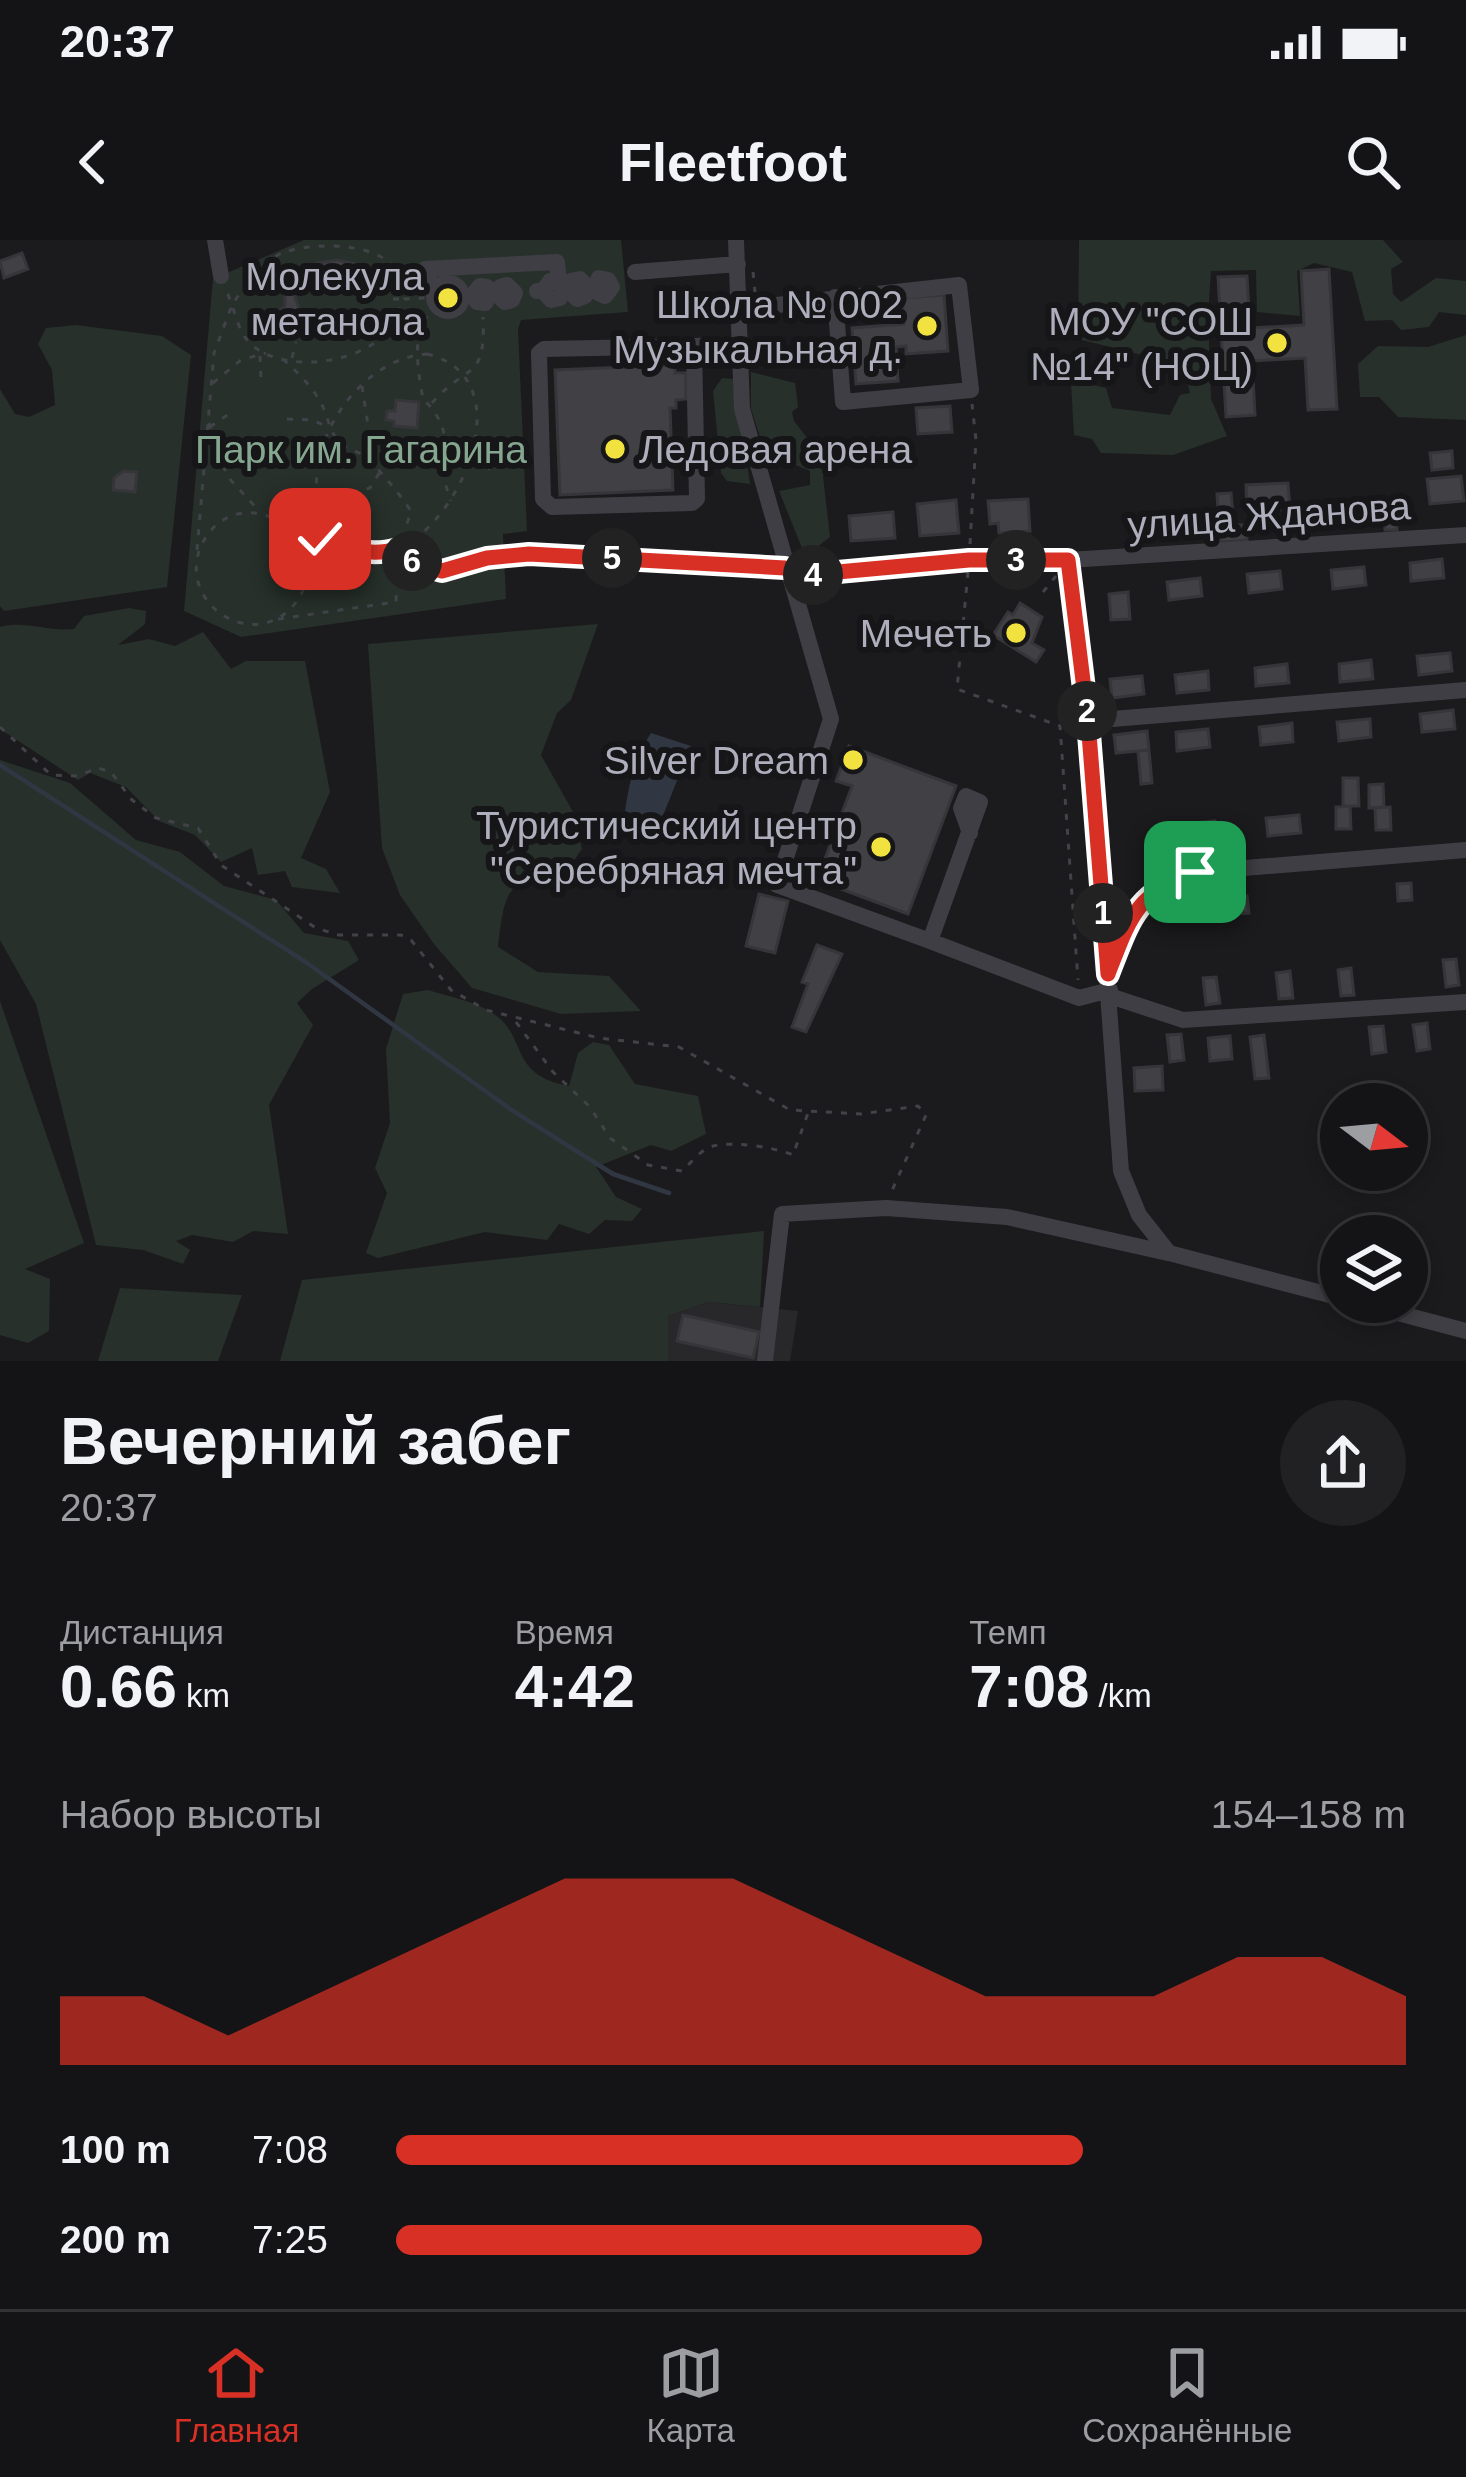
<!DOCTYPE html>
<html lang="ru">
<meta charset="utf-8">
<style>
:root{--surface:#141416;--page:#212123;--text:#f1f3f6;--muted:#9d9ea1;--line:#333335;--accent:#d93025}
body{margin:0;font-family:Arial,sans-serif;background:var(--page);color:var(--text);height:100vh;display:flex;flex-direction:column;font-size:45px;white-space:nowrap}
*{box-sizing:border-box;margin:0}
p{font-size:39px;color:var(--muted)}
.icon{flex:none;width:66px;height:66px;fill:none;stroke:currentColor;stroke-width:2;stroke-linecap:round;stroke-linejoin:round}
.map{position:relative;height:1121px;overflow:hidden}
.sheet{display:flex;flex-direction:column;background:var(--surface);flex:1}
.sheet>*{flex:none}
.needle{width:78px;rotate:106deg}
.tools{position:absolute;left:1320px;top:843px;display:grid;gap:24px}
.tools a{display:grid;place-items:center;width:108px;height:108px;border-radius:50%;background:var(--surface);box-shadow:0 6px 18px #0003,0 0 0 3px var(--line);font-size:60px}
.pin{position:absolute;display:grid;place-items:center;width:102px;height:102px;color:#fff;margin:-51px;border-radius:24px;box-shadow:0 6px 18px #0006}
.km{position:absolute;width:60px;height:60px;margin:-30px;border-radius:50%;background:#222;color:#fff;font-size:33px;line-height:60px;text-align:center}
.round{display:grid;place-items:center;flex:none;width:126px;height:126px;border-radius:63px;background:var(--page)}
.headline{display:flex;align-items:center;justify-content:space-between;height:204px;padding:0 60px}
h1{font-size:66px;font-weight:700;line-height:90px}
.figures{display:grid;grid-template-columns:repeat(3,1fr);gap:18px;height:204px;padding:12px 60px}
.figures div{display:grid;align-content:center}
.figures b{font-size:60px;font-weight:700}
.figures small{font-size:33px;font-weight:400}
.figures p{font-size:33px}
.chart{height:336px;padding:24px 60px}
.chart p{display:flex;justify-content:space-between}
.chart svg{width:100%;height:216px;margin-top:12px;fill:var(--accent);opacity:.7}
ul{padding:0 60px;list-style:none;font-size:39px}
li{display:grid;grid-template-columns:192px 144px 1fr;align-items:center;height:90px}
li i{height:30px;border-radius:15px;background:var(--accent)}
.status{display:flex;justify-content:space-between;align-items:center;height:84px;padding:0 60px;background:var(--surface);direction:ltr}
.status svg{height:33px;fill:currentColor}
header{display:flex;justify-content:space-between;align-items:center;height:156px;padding:0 60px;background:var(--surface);font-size:54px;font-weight:700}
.tabs{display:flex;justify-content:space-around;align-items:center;height:168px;border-top:3px solid var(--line);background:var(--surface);font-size:33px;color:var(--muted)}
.tabs a{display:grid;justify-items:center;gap:6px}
.tabs .current{color:var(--accent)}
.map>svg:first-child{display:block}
</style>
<div class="status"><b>20:37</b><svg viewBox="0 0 49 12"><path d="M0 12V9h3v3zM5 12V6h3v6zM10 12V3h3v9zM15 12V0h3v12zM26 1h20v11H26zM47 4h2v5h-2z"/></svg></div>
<header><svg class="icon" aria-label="back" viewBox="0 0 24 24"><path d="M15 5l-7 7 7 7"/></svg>Fleetfoot<svg class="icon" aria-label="search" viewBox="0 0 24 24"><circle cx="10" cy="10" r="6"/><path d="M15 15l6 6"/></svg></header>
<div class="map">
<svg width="1466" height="1121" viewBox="0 0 1466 1121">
<rect width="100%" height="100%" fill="#1b1b1d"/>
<path fill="#28272a" d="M 708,1062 L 798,1071 L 790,1121 L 668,1121 L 668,1076 Z"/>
<path fill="#27302a" d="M 304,0 L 621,0 L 628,72 L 521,80 L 518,89 L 527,291 L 503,294 L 506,359 L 241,397 L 184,371 L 213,39 Z
M 1079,0 L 1383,0 L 1403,22 L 1391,29 L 1393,54 L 1401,62 L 1436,38 L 1466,41 L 1466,75 L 1439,72 L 1429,87 L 1401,90 L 1392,80 L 1365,81 L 1352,32 L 1314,23 L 1297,31 L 1300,76 L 1257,72 L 1256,30 L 1211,31 L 1208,75 L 1211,159 L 1227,196 L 1173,215 L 1101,213 L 1092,199 L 1074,195 L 1070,126 L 1082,128 L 1089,144 L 1106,148 L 1112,168 L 1170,175 L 1180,155 L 1190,153 L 1183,125 L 1078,99 Z
M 76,85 L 162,96 L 191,115 L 167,347 L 4,371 L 0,366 L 0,149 L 15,174 L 29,177 L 55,165 L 52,130 L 38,104 L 46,88 Z
M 1466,95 L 1466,180 L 1398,177 L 1379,157 L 1360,157 L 1358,124 L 1378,106 L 1428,107 Z
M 751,132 L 795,143 L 798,167 L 792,172 L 794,181 L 830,227 L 823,236 L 830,297 L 817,307 L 833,319 L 825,325 L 808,323 L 779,251 L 810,245 L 810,231 L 765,212 L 751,169 Z
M 722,138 L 734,139 L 750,244 L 727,241 L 721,233 L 713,151 Z
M 129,368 L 146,371 L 145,384 L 118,405 L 149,399 L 175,406 L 203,392 L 231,429 L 246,421 L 305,421 L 330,552 L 301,618 L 326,629 L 340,653 L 292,647 L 285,631 L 258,635 L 252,608 L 221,622 L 195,595 L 159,581 L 126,547 L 90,533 L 78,540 L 0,489 L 0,387 C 23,380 49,392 74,389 L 84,376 Z
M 598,384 L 571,460 L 557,473 L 541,515 L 572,570 L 582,609 L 567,630 C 507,640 505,647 498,707 L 538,732 L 609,736 L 641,771 L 561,774 L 472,748 L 434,704 L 400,655 L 382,608 L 368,404 Z
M 0,520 L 70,543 L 136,600 L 180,612 L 224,646 L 276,660 L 304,693 L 348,701 L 359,720 L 312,749 L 297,763 L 313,785 L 269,865 L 288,994 L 253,991 L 233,1002 L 192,995 L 176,1001 L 190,1010 L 183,1024 L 143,1010 L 96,1005 L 36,764 L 0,700 Z
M 428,750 C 447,756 474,761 491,772 C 530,796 506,834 569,846 L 578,813 L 593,802 L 609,805 L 635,844 L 698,856 L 706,894 L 671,911 L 651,905 L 596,927 L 616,957 L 642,969 L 632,981 L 605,980 L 589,994 L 559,984 L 547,1000 L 485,992 L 378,1018 L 366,1013 L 387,953 L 375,928 L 390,883 L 386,809 L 403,754 Z
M 0,761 L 84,1003 L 25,1029 L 50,1039 L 49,1091 L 28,1103 L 0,1095 Z
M 764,991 L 760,1067 L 708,1062 L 668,1076 L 668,1121 L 280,1121 L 302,1040 Z
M 120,1048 L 242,1055 L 218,1121 L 98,1121 Z"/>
<path fill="#303642" d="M 651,493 L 691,506 L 660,583 L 625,571 C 629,543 635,516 651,493 Z"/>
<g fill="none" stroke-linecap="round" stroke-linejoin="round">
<path stroke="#303642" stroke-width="4.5" d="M 0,525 L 307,723 L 513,871 L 613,934 L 669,953"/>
</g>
<path fill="#414044" stroke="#363539" stroke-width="3" d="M 22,13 L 28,29 L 4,38 L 0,21 Z
M 337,20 L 357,24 L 353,33 L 322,32 L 300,44 L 295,58 L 307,86 L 283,89 L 275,74 L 285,66 L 285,50 L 292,39 L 317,23 Z
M 1329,29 L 1337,169 L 1308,170 L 1305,118 L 1252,121 L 1255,175 L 1226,177 L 1218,37 L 1247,36 L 1250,88 L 1304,85 L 1301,31 Z
M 944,55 L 948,111 L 906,114 L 906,106 L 896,107 L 898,141 L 856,144 L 852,88 L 904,84 L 902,58 Z
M 675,125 L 675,133 L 686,133 L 686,159 L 676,160 L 676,168 L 670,168 L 673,250 L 560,255 L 555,130 Z
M 396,160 L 419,162 L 417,188 L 394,186 L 394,181 L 386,180 L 387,171 L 395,171 Z
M 950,166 L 952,192 L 918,194 L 916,168 Z
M 1452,211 L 1453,228 L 1432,230 L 1430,213 Z
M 123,231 L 137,232 L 135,252 L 113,250 L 114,238 Z
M 1461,236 L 1464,261 L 1430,264 L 1427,239 Z
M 1288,243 L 1290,269 L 1247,272 L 1246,245 Z
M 1231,253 L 1234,285 L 1246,285 L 1247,300 L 1220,302 L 1217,254 Z
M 1028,259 L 1030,291 L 999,293 L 998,283 L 990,284 L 988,261 Z
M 956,260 L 959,293 L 920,296 L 917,264 Z
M 1396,270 L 1397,290 L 1385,290 L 1384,271 Z
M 893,272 L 895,298 L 851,301 L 849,276 Z
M 1442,319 L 1444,338 L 1411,341 L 1410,323 Z
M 1364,327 L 1366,345 L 1333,349 L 1331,330 Z
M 1280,331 L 1282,349 L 1249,353 L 1247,334 Z
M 1200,338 L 1202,356 L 1169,360 L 1167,342 Z
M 1128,352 L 1130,379 L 1111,380 L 1109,354 Z
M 1020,363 L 1042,377 L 1032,403 L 1044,410 L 1036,422 L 993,395 L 1008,372 L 1013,375 Z
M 1450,413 L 1452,431 L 1419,435 L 1417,416 Z
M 1371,420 L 1373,439 L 1340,442 L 1339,424 Z
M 1287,424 L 1289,443 L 1256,446 L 1255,428 Z
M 1208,431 L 1209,450 L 1177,453 L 1175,435 Z
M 1142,436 L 1144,454 L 1112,458 L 1110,439 Z
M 1453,470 L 1455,489 L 1422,492 L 1420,474 Z
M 1370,479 L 1371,497 L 1339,501 L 1337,482 Z
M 1292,483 L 1293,502 L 1261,505 L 1259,487 Z
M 1208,489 L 1210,507 L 1177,511 L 1176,492 Z
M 1147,491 L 1149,510 L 1116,513 L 1114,495 Z
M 849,506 L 956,546 L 908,674 L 817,640 L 852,546 L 836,541 Z
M 1149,510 L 1152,543 L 1141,544 L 1138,511 Z
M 1343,538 L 1358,538 L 1359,566 L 1343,566 Z
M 1383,544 L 1384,567 L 1369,568 L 1369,545 Z
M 1350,566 L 1351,589 L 1336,589 L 1336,567 Z
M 1390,567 L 1391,590 L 1376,590 L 1375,568 Z
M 1299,575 L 1301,593 L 1268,596 L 1266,578 Z
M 1215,581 L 1216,599 L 1184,603 L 1182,584 Z
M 1411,643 L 1412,660 L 1398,661 L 1397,644 Z
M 759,654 L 788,661 L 775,713 L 746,706 Z
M 1247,656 L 1249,673 L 1235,674 L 1233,658 Z
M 817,705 L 842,714 L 806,792 L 792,787 L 808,744 L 802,742 Z
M 1456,719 L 1459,745 L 1446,747 L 1443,720 Z
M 1351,728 L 1354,755 L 1341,756 L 1338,730 Z
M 1290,731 L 1293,758 L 1279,759 L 1276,733 Z
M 1216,737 L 1220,763 L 1206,765 L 1203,738 Z
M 1427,783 L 1430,809 L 1417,811 L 1413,785 Z
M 1383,786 L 1386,812 L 1372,814 L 1369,787 Z
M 1181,794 L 1184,820 L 1170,822 L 1167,795 Z
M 1264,795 L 1269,838 L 1255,839 L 1250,797 Z
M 1230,796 L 1232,819 L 1210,821 L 1208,798 Z
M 1162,826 L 1163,850 L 1135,851 L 1134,828 Z
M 683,1075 L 759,1092 L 753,1118 L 677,1101 Z"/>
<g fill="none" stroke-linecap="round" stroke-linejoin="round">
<path stroke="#424249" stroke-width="3" stroke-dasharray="6 9" stroke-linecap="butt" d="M 753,32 L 755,52
M 393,59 L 404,59 C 409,1 322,0 284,12 C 262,21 245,45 232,65 C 236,77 239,90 247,100 C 275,133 349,126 379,99 C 390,89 398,73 404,59 L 426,58
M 439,67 C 408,83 418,130 423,159 C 442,177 452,201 439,225 L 451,261
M 427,114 C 551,144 415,376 339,300 C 279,239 349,118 427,114 Z
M 260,116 L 261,140
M 292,118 L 296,102
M 283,119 C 297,132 311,145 321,163 C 327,174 329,188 336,198 C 344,210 359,210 368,219 C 384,235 398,252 411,271 L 399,309 C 424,339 456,329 488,317
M 213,143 L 241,120 L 266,113
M 362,146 L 370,198 L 368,219
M 432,163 C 467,122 486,143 483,77
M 287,179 L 312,180 L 328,187
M 209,183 L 227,236 L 260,272
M 210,187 L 233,171
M 448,213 L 466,223
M 475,214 L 489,229 L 497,227 L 502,220 L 500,211 L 493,207 L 485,208 L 480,216
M 283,281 L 319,269
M 970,304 L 976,200 L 972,164
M 197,310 L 214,113 L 232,65 L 226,49
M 968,332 L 957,449 L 1060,486 L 1078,740
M 307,338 C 311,275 231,246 202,304 C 175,360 249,413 292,367 C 310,349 309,320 320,298 C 323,293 329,289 332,284 C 336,276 336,265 339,257 L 370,248 L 386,222 L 439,225
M 1043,352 L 1056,336
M 278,379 L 396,362 L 398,311
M 0,487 L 51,535 L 77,536 L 98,528 L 111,532 L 132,560 L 156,578 L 198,588 L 221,625 L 316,688 L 339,695 L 401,695 L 411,700 L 451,750 L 486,770 L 599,798 L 679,807 L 790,870 L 861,874 L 918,866 L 926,875 L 890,955
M 516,782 L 553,832 L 590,867 L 610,898 L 648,925 L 682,931 C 691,923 701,909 713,906 C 733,901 774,907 793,915 L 808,873"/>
<path stroke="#3e3e44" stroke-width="16" d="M 215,0 L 221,36
M 736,0 L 742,169 L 831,479 L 777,645 L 930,701 L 980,562 L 966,556 L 961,568 L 970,593
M 635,32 L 738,24
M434 57a14 14 0 1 1 28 0a14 14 0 1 1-28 0Z
M 438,48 L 426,39 L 425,29 L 557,22 L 559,42
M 588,48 L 605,56 L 612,47 L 608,40 L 599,38 L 593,48
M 563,50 L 568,49 L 577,59 L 585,56 L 588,48 L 580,39 L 571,41 L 568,49
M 537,51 L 543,51 L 550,41 L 559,42 L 563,50 L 560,58 L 551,60 L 543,51
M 491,54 L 497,54 L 505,62 L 512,60 L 515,53 L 507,45 L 500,47 L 497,54
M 462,56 L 473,55 L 477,62 L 485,63 L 491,54 L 487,47 L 480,46 L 473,55
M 740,69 L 959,45 L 971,150 L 843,162 L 835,57
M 694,106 L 544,109 L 539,113 L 543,259 L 552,267 L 692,263 L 697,259 L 694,106 L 741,104
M 504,315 L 785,328 L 805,335 L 969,319 L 1068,320 L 1466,295
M 1068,320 L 1088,481 L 1121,931 L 1139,975 L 1169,1013 L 1341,1058
M 1088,481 L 1466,450
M 930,701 L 1079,758 L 1110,750
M 1110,727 L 1130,679 L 1159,645 L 1195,632 L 1466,610
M 1110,756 L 1183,780 L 1466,762
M 1356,1062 L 1466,1091
M 765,1121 L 782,974 L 886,968 L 1007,977 L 1168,1013"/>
</g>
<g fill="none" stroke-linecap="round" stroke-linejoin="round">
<defs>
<path id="route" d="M 320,299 L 327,288 C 350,311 367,317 398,309 L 414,323 L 442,331 L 487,318 L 529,314 L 785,328 L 805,335 L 969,320 L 1068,320 L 1088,481 L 1108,734 C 1130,678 1135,654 1195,632"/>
</defs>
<use href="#route" stroke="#fff" stroke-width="24"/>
<use href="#route" stroke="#d93025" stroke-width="15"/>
</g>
<g fill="#f1e23f" stroke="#161618" stroke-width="4.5">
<circle cx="448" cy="58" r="12"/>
<circle cx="927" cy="86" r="12"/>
<circle cx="1277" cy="103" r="12"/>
<circle cx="615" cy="209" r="12"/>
<circle cx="1016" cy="393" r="12"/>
<circle cx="853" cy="520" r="12"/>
<circle cx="881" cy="607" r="12"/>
</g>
<g text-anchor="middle" stroke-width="12" stroke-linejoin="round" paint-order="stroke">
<g font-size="39" fill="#aeaebc" stroke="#161618" text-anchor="end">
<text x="424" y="50">Молекула<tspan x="424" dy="45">метанола</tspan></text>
<text x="903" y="78">Школа № 002<tspan x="903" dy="45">Музыкальная д.</tspan></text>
<text x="1253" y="95">МОУ "СОШ<tspan x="1253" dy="45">№14" (НОЦ)</tspan></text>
<text x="639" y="223" text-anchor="start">Ледовая арена</text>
<text x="992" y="407">Мечеть</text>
<text x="829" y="534">Silver Dream</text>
<text x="857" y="599">Туристический центр<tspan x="857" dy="45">"Серебряная мечта"</tspan></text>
</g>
<g font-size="39" fill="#85a790" stroke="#161618">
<text x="361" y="223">Парк им. Гагарина</text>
</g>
<g font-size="39" fill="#aeaebc" stroke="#161618">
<text transform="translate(1269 275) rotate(-4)" y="14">улица Жданова</text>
</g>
</g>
</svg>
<div class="tools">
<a><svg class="needle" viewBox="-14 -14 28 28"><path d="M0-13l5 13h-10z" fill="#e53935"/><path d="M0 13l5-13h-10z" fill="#9d9ea1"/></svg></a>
<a><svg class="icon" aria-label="layers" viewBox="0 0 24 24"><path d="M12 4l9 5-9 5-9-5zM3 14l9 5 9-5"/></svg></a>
</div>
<div class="pin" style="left:1195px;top:632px;background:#1e9e55"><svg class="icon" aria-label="arrive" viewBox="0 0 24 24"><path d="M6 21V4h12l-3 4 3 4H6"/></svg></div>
<div class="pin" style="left:320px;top:299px;background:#d93025"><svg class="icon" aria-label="check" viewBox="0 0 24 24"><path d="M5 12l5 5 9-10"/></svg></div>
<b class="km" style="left:1103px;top:673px">1</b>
<b class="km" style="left:1087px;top:471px">2</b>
<b class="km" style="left:1016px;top:320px">3</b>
<b class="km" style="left:813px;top:335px">4</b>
<b class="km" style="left:612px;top:318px">5</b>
<b class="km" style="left:412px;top:321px">6</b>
</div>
<section class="sheet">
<div class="headline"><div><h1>Вечерний забег</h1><p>20:37</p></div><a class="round"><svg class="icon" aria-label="share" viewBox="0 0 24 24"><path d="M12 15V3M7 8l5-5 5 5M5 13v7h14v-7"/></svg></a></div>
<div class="figures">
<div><p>Дистанция</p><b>0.66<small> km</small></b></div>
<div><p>Время</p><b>4:42</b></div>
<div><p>Темп</p><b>7:08<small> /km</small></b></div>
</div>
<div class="chart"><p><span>Набор высоты</span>154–158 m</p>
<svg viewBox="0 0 160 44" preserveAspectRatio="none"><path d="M0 44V30L10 30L20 38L30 30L40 22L50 14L60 6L70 6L80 6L90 14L100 22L110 30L120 30L130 30L140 22L150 22L160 30V44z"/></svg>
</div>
<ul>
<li><b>100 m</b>7:08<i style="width:68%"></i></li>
<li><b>200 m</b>7:25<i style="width:58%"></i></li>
</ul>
</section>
<nav class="tabs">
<a class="current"><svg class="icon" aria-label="home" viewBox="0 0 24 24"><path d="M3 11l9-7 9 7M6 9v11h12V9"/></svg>Главная</a>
<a><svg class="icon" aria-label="map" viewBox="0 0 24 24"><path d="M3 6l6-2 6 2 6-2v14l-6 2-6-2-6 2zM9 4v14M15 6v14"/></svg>Карта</a>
<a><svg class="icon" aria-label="saved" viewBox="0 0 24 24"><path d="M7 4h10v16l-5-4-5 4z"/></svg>Сохранённые</a>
</nav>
